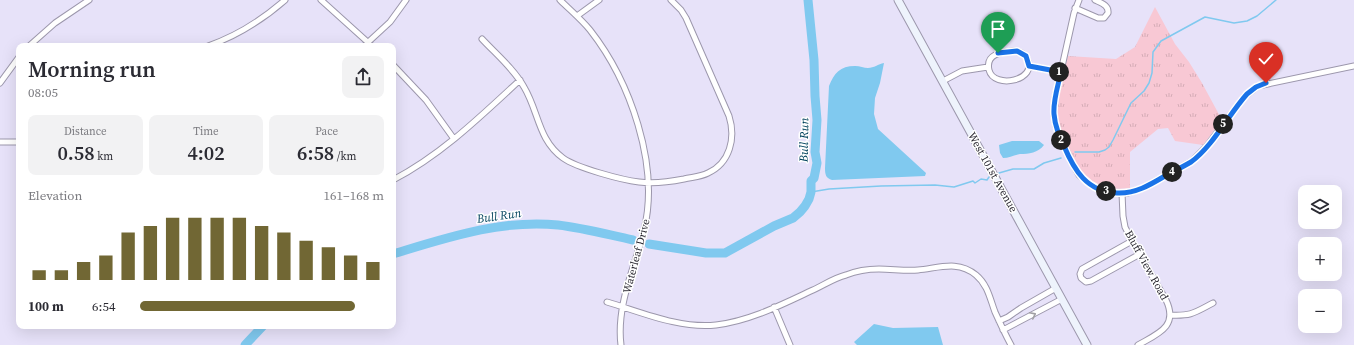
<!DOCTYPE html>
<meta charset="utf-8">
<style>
:root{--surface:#fff;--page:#f2f2f3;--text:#2b2b33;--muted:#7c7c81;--accent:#716734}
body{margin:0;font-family:"Source Serif 4",serif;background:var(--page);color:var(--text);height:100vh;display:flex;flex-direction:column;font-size:15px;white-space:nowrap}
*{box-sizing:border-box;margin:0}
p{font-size:13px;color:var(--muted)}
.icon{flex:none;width:22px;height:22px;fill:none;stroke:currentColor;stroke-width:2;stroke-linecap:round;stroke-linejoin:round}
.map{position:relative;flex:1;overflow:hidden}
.panel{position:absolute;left:16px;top:43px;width:380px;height:286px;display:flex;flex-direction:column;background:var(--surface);border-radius:8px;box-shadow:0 4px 16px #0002}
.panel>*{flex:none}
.controls{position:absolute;left:1298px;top:185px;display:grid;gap:8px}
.controls a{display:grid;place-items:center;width:44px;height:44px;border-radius:8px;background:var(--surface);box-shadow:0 4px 16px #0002;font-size:20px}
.pin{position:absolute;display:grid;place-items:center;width:34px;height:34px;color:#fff;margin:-41px -17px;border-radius:50% 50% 50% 0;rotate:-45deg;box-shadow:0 0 4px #0007}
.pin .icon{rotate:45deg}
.km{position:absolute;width:20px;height:20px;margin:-10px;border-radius:50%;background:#222;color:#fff;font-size:11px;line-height:20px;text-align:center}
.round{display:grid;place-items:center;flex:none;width:42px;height:42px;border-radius:8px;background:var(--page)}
.overview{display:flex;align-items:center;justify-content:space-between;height:68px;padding:0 12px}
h1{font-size:22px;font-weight:600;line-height:30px}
.metrics{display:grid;grid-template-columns:repeat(3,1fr);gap:6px;height:68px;padding:4px 12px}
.metrics div{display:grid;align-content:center;border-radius:8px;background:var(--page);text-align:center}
.metrics b{font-size:20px;font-weight:600}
.metrics small{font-size:11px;font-weight:400}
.metrics p{font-size:11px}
.chart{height:112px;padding:8px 12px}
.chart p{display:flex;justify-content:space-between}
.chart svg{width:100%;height:72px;margin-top:4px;stroke:var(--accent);stroke-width:6}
ul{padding:0 12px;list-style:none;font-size:13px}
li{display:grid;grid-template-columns:64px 48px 1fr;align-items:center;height:30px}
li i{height:10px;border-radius:5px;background:var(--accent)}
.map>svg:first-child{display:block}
</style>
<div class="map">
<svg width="1354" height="345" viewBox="0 0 1354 345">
<defs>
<pattern id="park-tufts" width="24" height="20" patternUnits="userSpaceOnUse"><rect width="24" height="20" fill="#f8c8d4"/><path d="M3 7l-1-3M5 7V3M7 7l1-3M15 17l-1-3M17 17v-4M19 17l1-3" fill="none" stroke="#d5acb6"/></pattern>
</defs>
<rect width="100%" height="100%" fill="#e7e2f9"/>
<path fill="url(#park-tufts)" d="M 1155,7 L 1175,44 L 1189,62 L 1202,83 L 1222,120 L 1203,145 L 1175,141 L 1168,128 L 1158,129 L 1130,152 L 1130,188 C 1094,193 1078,173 1066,143 C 1062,134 1057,124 1057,114 C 1055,97 1064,73 1068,56 L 1116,59 L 1135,47 Z"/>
<path fill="#80c9ef" d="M 884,63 L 880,83 L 875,98 L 874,114 L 878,129 L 926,173 L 925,176 L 832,180 C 826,178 825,175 825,168 L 829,86 C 834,73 840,66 855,66 C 860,66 864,68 868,68 C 874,68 878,64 884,63 Z
M 1012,141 L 1039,141 L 1044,145 C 1038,153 1029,154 1020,154 C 1014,155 1009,158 1003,158 L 1000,153 L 999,145 Z
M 874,324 L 893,328 L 938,327 L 943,345 L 857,345 L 854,342 Z"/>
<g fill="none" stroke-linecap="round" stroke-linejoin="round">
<path stroke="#80c9ef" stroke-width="1.5" d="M 1075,152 L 1099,152 L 1105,150 L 1109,147 L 1113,140 L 1131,103 L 1144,91 L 1149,83 L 1152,73 L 1153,52 L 1161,41 L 1205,17 L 1234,23 L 1247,21 L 1257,16 L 1276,0
M 999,173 L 1013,169 L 1034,169 L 1044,163 L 1061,158
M 811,192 L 829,189 L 881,186 L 935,185 L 954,187 L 973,181 L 975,183 L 981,179 L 987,180 L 989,177"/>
<path stroke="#80c9ef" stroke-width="9" d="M 649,244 L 706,253 L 725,253 L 774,226 L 793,218 L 800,212 L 805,206 L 809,199 L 811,192 L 811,181 L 814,178 L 817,163 L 815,152 L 817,120 L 815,96 L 814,60 L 808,0
M 393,254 C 446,238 502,219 558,225 C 584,228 609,235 633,240
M 245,345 L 263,326"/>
<defs>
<path id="street" d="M 321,0 L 372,46
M 560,0 C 570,10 581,19 590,30 C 630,81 660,165 644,230 C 635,267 616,305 621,345
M 1079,0 L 1074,13 L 1055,98 L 1054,115 L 1056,126 L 1071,161 L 1079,175 L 1092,186 L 1100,189 L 1112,193 L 1128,193 L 1143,188 L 1192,161 L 1206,147 L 1244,97 L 1258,86 L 1354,66
M 1075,8 L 1098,18 L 1104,18 L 1108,13 C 1109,5 1101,3 1095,0
M 577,16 L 599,0
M 482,39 C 496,54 514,69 524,87 C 539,112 538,140 563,158 C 577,168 622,180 639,182 C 654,184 669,182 684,179 C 692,177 700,177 708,173 C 730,163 736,138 729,116 L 686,18 L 681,10 L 671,0
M 29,46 L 55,23 L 89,0
M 208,46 C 237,36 262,20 285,0
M 364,46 L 390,22 L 406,0
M 1014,51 C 1020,52 1025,53 1027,59 C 1039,80 994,90 989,70 C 985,53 1003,52 1014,51 Z
M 393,65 L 426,100 L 454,139
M 1029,66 L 1061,72
M 943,81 L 962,71 L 988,67
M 0,83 L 19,57
M 0,142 L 19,142
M 393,180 C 441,155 480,117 520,80
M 1122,193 L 1123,216 L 1125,227 L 1132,241 L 1166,300 C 1179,327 1157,334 1138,345
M 1132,241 L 1082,269 L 1080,274 L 1081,278 L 1086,282 L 1091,281 L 1140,254
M 607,302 C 641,312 680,329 716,325 C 750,321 783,304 813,290 C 824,285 834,278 846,275 C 856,271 868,269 879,269 C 892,269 905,271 918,270 C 939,268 958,260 976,275 C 988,285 990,299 995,312 C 1000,323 1005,334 1011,345
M 774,307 L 790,345
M 1170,315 C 1192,316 1194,313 1213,303
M 999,321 L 1008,317 L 1021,308 L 1056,288
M 1003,330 L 1062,299"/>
<path id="secondary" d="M 898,0 L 1087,345"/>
</defs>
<use href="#street" stroke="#9c97ac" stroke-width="7"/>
<use href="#secondary" stroke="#9c97ac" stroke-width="9"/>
<use href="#street" stroke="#fff" stroke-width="5"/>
<use href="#secondary" stroke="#eef3fc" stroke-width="7"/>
</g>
<defs><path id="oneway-chevron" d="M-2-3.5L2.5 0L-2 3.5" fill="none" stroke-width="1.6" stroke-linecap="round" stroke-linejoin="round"/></defs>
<use stroke="#a09fa3" href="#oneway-chevron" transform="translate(1033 315) rotate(-27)"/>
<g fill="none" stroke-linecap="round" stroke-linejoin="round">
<defs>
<path id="route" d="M 998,53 L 1017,51 L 1026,56 L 1029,66 L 1061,72 C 1058,86 1053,100 1054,114 C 1055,126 1059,135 1064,146 C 1074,170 1087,192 1117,193 C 1137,194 1153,183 1170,173 C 1177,170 1184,166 1191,162 C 1213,146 1229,114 1247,94 L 1256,87 L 1266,83"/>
</defs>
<use href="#route" stroke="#fff" stroke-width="8"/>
<use href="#route" stroke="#1a73e8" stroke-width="5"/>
</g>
<g text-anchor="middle" stroke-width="3" stroke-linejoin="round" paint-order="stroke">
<g font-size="11" fill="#2b2932" stroke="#fff">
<text transform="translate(993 172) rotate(61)" y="4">West 101st Avenue</text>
<text transform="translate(636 256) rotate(-75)" y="4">Waterleaf Drive</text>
<text transform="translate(1147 265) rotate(61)" y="4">Bluff View Road</text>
</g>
<g font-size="12" font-style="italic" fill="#00425c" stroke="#fff">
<text transform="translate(804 140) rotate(-89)" y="4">Bull Run</text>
<text transform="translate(499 216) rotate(-8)" y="4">Bull Run</text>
</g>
</g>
</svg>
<div class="controls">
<a><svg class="icon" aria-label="layers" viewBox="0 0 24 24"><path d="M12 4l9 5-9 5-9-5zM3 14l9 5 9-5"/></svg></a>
<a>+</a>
<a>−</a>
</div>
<div class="pin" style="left:998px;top:53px;background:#1e9e55"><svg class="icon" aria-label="arrive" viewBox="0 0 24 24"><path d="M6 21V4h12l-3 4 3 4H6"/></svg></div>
<div class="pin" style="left:1266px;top:83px;background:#d93025"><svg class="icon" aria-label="check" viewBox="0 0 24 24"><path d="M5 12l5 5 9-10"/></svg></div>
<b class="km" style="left:1059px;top:72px">1</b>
<b class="km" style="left:1061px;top:140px">2</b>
<b class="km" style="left:1106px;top:191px">3</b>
<b class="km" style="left:1172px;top:172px">4</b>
<b class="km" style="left:1223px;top:124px">5</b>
<section class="panel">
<div class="overview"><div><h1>Morning run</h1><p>08:05</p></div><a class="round"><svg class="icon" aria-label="share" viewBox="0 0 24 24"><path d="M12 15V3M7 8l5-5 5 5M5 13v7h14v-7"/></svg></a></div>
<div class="metrics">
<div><p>Distance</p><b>0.58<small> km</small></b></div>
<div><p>Time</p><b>4:02</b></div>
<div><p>Pace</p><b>6:58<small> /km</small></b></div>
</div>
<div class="chart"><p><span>Elevation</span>161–168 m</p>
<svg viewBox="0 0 160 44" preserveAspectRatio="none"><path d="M5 44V38M15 44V38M25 44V33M35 44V29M45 44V15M55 44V11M65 44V6M75 44V6M85 44V6M95 44V6M105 44V11M115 44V15M125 44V20M135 44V24M145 44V29M155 44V33"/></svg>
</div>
<ul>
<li><b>100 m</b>6:54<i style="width:88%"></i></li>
</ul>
</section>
</div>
